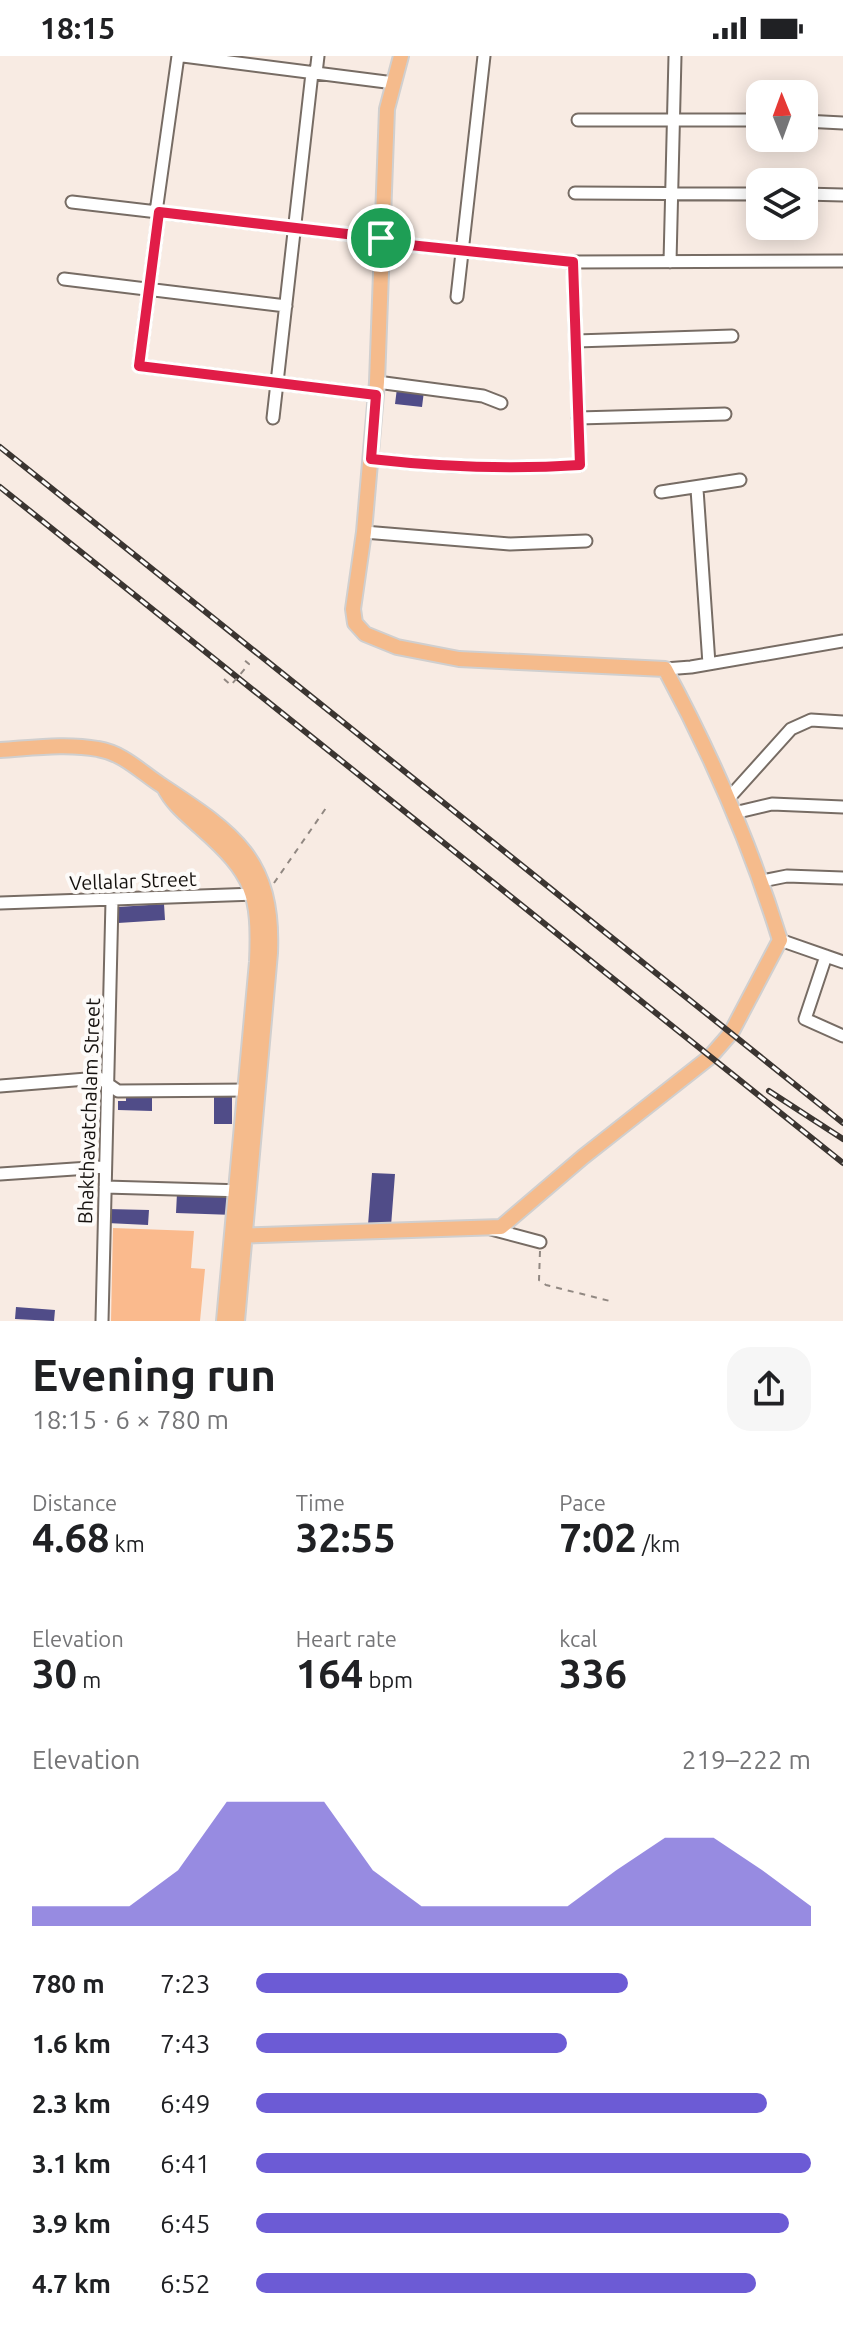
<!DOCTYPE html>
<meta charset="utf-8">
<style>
:root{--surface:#fff;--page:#f6f6f6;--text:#202124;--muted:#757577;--accent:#6c5bd5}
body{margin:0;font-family:Ubuntu,sans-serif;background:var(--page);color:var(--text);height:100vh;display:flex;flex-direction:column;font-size:30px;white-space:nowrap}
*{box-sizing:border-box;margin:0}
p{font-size:26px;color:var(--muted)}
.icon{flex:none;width:44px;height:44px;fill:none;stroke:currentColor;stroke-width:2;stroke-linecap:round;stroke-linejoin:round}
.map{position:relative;height:1265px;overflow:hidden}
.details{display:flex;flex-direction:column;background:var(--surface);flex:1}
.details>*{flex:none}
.needle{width:52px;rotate:359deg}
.tools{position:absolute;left:746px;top:24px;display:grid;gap:16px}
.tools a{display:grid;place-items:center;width:72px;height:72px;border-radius:16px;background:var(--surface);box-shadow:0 4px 20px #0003;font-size:40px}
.pin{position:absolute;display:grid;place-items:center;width:68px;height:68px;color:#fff;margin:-34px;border:4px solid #fff;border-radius:50%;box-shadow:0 2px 8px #0007}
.round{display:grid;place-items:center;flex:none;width:84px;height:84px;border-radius:24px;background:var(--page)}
.overview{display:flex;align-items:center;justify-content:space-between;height:136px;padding:0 32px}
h1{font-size:44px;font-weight:600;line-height:60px}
.figures{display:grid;grid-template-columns:repeat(3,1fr);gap:12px;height:136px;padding:8px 32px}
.figures div{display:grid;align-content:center}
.figures b{font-size:40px;font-weight:600}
.figures small{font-size:22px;font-weight:400}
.figures p{font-size:22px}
.chart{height:224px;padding:16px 32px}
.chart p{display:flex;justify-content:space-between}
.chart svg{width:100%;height:144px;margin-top:8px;fill:var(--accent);opacity:.7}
ul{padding:0 32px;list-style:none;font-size:26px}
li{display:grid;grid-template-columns:128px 96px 1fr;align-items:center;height:60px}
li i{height:20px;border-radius:10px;background:var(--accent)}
.status{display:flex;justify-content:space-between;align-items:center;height:56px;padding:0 40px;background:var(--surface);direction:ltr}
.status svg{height:22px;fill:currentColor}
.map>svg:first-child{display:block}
</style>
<div class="status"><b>18:15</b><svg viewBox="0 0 49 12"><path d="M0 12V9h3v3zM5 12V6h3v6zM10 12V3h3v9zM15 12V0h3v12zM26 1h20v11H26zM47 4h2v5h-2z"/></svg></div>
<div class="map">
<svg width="843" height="1265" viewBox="0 0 843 1265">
<rect width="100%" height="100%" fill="#f8ebe3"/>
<path fill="#faba8d" d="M 113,1172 L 194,1175 L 191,1212 L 205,1213 L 200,1265 L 111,1265 Z"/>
<path fill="#504c88" d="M 397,332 L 424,335 L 422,351 L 395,348 Z
M 164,848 L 165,864 L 118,867 L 118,851 Z
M 214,1037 L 232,1037 L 232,1068 L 214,1068 Z
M 126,1038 L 152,1039 L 152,1055 L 118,1054 L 118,1045 L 126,1045 Z
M 372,1117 L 395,1118 L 391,1170 L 368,1169 Z
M 177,1137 L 235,1140 L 234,1159 L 176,1157 Z
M 107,1153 L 149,1154 L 148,1169 L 107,1167 Z
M 16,1251 L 55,1254 L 54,1265 L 15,1263 Z"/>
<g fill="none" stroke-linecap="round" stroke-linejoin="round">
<defs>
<path id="minor" d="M 183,0 L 394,27
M 316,17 L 318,0
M 578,64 L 760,64
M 804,65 L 843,67
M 575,137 L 760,138
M 804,138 L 843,139
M 72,146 L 381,182
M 156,156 L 178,0
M 159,156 L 139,310 L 376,339
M 573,206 L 843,205
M 670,206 L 675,0
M 64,223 L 286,250
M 457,241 L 484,0
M 576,285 L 732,280
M 377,326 L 483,340 L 501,347
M 273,362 L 312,17
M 578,362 L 725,358
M 371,403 C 441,411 509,414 580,409 L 573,206 L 381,186
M 697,433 L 709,608
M 661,436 L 740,424
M 364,476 L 510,488 L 586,485
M 665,613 L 691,611 L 843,585
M 728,743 L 791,673 L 811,664 L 843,666
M 734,757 L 772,748 L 843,751
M 762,825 L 787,820 L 843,822
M 0,847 L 258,838
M 780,884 L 843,906
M 826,900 L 805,963 L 843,980
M 0,1030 L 99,1022 L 118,1035 L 251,1034
M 0,1118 L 104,1111
M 105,1131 L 244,1135
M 491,1173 L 540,1186
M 102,1265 L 112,845"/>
<path id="major" d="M 0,694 C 32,692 66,687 98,693 C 123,697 141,716 161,729 C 234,777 274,803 270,897 L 237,1265
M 164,731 C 173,749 187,759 201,772 C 253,818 260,837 257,906 L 224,1265
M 233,1180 L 501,1171 L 583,1101 L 710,1001 L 731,977 L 780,884 C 751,790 712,700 665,613 L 459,603 L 397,591 L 365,578 L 355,567 L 353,553 L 364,476 L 377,326 L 387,53 L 401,0"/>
</defs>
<use href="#minor" stroke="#776c64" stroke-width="15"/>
<use href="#major" stroke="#d0cfcf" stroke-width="18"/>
<path stroke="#918882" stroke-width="2" stroke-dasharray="6 6" stroke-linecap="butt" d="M 274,827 L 326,752
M 540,1195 L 539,1224 L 546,1229 L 614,1246"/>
<use href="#minor" stroke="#fff" stroke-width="11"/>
<use href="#major" stroke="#f5bb8c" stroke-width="14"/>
<defs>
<path id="rail" d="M 0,391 L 843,1067
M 0,431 L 843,1107
M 769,1035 L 843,1083"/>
</defs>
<use href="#rail" stroke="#3b3531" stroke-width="6"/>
<use href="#rail" stroke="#fdfbf9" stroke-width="3" stroke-dasharray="9" stroke-linecap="butt"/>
<path stroke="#918882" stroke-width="2" stroke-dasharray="6 6" stroke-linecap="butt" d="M 224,623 L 231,629 L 249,608 L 243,603"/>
</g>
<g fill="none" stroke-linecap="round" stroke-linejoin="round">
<defs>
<path id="route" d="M 159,156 L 381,182 L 381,186 L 573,206 L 580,409 C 509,414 441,411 371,403 L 376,339 L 139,310 Z"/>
</defs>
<use href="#route" stroke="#fff" stroke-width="16"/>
<use href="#route" stroke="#e11d48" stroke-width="10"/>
</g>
<g text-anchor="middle" stroke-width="8" stroke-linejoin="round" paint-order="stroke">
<g font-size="20" fill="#15110e" stroke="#fdfbf9">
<text transform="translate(133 825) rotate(-2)" y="7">Vellalar Street</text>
<text transform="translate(89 1055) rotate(-88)" y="7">Bhakthavatchalam Street</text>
</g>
</g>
</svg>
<div class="tools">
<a><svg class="needle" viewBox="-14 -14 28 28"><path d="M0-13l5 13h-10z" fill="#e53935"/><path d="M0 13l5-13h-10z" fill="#757577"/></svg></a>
<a><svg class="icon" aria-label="layers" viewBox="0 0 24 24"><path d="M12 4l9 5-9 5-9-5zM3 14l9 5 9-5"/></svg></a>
</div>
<div class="pin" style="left:381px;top:182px;background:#1e9e55"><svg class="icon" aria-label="arrive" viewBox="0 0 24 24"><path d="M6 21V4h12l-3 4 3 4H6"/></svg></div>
</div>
<section class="details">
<div class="overview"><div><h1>Evening run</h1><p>18:15 · 6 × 780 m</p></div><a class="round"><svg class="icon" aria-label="share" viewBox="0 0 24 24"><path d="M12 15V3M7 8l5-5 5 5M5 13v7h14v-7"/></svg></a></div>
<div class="figures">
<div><p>Distance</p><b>4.68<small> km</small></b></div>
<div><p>Time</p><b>32:55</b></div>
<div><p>Pace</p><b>7:02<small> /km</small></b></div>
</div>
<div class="figures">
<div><p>Elevation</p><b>30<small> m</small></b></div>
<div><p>Heart rate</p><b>164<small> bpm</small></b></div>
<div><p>kcal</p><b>336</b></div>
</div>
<div class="chart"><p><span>Elevation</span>219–222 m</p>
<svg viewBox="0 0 160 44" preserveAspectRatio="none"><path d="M0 44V38L10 38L20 38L30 27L40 6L50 6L60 6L70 27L80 38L90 38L100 38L110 38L120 27L130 17L140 17L150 27L160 38V44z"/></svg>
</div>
<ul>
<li><b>780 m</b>7:23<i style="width:67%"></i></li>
<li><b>1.6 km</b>7:43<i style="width:56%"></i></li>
<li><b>2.3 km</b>6:49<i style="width:92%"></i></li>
<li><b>3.1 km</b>6:41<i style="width:100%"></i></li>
<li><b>3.9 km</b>6:45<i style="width:96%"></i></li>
<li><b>4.7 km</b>6:52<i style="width:90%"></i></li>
</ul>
</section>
